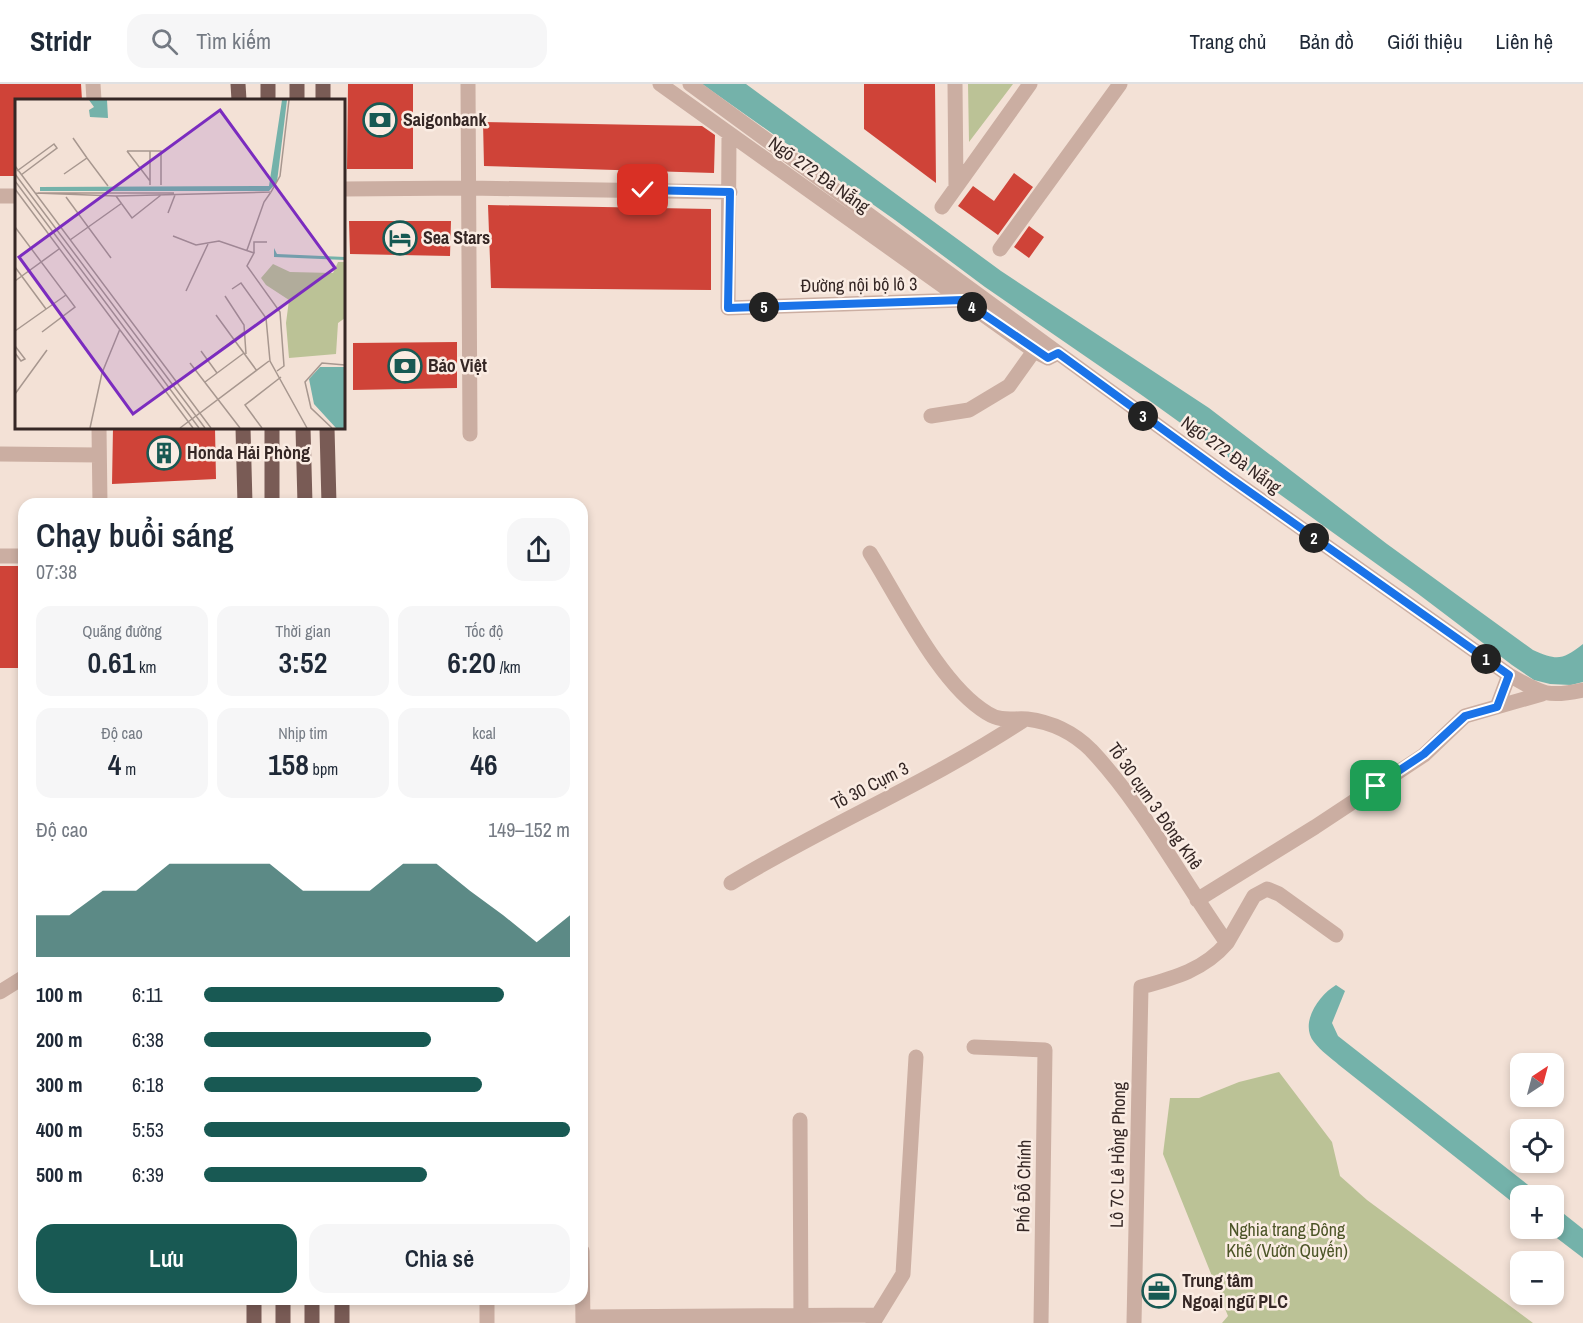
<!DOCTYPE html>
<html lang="vi">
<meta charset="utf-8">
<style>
:root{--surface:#fff;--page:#f6f6f7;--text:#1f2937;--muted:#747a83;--line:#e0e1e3;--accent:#185953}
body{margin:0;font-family:"Archivo Narrow",sans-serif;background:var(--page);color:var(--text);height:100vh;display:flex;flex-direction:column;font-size:22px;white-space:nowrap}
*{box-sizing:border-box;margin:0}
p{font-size:20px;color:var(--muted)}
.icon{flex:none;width:33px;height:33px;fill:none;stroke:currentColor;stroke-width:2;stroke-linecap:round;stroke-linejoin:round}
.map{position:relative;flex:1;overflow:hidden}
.side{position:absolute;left:18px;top:414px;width:570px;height:807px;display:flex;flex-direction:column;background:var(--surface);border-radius:18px;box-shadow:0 3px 9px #0003}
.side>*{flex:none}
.needle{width:39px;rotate:36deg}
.controls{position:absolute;left:1510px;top:969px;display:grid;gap:12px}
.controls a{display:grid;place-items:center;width:54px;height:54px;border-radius:12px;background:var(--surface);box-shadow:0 3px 9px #0003;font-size:30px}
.pin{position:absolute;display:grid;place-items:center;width:51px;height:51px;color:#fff;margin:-26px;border-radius:12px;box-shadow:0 3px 9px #0006}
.km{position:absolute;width:30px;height:30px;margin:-15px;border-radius:50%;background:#222;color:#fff;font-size:16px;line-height:30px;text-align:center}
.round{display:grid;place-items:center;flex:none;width:63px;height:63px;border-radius:18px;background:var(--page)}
.overview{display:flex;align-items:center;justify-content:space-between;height:102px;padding:0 18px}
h1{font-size:33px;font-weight:600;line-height:45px}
.figures{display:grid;grid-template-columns:repeat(3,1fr);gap:9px;height:102px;padding:6px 18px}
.figures div{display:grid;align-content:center;border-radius:15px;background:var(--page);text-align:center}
.figures b{font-size:30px;font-weight:600}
.figures small{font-size:16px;font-weight:400}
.figures p{font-size:16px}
.chart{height:168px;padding:12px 18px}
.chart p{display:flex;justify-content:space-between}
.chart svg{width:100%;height:108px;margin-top:6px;fill:var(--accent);opacity:.7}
.cta{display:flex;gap:12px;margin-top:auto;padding:12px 18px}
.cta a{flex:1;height:69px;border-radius:18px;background:var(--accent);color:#fff;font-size:24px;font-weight:600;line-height:69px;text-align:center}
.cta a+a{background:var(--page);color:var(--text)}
ul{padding:0 18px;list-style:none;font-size:20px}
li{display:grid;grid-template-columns:96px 72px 1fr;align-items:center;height:45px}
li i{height:15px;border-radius:8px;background:var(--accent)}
header{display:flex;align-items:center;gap:36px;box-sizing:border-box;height:84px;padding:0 30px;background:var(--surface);border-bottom:2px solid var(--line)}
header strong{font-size:28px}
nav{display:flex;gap:33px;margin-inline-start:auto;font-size:21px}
.search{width:420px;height:54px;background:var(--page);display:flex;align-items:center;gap:15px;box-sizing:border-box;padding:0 21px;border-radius:18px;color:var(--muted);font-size:22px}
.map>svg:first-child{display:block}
</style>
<header>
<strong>Stridr</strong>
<div class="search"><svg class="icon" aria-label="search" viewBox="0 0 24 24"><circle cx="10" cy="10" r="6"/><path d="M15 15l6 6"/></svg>Tìm kiếm</div>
<nav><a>Trang chủ</a><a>Bản đồ</a><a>Giới thiệu</a><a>Liên hệ</a></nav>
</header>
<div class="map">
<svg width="1583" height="1239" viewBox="0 0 1583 1239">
<rect width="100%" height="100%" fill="#f3e1d6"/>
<path fill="#bbc296" d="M 968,0 L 1013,0 L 969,58 Z
M 1279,988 L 1332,1058 L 1340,1092 L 1367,1116 L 1533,1239 L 1222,1239 L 1228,1232 L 1163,1070 L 1170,1014 L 1199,1014 L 1239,998 Z"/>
<path fill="#74b2aa" d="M 702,0 L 746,0 L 1001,187 L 1209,324 L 1387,460 L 1533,566 C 1558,577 1562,576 1583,560 L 1583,598 L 1571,601 L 1550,600 L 1534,596 L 1512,581 L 1417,509 L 1143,312 L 985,203 L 895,136 Z
M 1336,901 L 1345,907 L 1332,939 L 1338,952 L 1541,1111 L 1521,1112 L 1521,1125 L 1339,981 C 1331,974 1321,967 1314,958 C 1299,939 1319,911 1336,901 Z
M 1554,1122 L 1583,1145 L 1583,1174 L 1545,1145 L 1554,1144 Z"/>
<path fill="#cf4338" d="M 0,0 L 81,0 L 82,16 L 16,16 L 16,92 L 0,92 Z
M 348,0 L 413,0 L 413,85 L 347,85 Z
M 864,0 L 935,0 L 936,99 L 864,45 Z
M 483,38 L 702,42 L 715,51 L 714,89 L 484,82 Z
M 1014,89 L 1033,103 L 998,151 L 958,122 L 973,102 L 994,117 Z
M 488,121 L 711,125 L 711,206 L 491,204 Z
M 349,137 L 451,137 L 450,172 L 350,170 Z
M 1029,142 L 1044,153 L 1029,174 L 1014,163 Z
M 457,258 L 457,304 L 353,306 L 353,259 Z
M 113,344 L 215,344 L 216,395 L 112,400 Z
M 0,482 L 24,482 L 24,584 L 0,584 Z"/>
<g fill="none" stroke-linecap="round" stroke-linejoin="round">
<path stroke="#cbaea2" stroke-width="15" d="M 93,0 L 94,16
M 468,0 L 470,350
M 660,0 L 1034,267 L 1048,274 L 1058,269 L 1227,392 L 1509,591 C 1541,609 1546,614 1583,606
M 690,0 L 1058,269
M 955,0 L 956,103
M 729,51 L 728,224 L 963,216
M 344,105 L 469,104 L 730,108
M 0,112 L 16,112
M 942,123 L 1030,0
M 1000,165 L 1120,0
M 931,332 L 969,326 L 1009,302 L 1034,267
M 99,344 L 100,420
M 0,370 L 99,371
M 870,469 C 900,517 940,601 987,629 C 1001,638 1012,634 1027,635 C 1051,638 1073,648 1091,666 C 1142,720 1183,797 1227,859 C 1204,886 1174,894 1141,903 L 1134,1239
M 0,472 L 24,472
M 1497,623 L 1509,591
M 731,799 C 827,741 930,698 1024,636
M 1197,816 L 1315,743 L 1424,671 L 1465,632 L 1542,610
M 1227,859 L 1254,812 L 1267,805 L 1279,810 L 1336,851
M 0,908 L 24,893
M 974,963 L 1045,966 L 1041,1239
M 800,1036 L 801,1239
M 582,1167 L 583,1239
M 487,1215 L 487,1239
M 583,1233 L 878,1231
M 873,1239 L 903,1190 L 916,973"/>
<path stroke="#795b55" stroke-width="15" d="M 238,0 L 239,16
M 268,0 L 268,16
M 297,0 L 297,16
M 323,0 L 323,16
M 243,344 L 245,420
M 272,344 L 272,420
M 303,344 L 305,420
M 327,344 L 329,420
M 254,1215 L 254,1239
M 283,1215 L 283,1239
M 312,1215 L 312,1239
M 342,1215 L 342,1239"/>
</g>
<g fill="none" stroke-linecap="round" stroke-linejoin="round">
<defs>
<path id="route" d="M 643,106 L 730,108 L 728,224 L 963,216 L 1048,274 L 1058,269 L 1227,392 L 1509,591 L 1497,623 L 1465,632 L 1424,670 L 1376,702"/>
</defs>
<use href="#route" stroke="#fff" stroke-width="12"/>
<use href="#route" stroke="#1a73e8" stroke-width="8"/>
</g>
<defs>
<symbol id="bank-ring" viewBox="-11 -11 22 22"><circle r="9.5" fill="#faece3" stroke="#185953" stroke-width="1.5"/><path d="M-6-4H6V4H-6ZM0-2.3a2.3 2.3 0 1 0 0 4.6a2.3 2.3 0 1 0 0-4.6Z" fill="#185953"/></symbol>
<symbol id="hotel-ring" viewBox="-11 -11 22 22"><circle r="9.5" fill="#faece3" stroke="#185953" stroke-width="1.5"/><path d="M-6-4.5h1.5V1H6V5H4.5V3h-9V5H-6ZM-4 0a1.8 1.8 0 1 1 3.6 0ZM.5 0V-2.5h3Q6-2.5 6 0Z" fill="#185953"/></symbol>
<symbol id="building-ring" viewBox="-11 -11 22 22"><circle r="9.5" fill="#faece3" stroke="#185953" stroke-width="1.5"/><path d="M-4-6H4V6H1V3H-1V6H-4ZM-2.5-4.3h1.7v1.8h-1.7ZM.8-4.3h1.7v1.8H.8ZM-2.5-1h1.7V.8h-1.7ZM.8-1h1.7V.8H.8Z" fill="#185953"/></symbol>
<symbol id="office-ring" viewBox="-11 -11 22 22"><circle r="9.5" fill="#faece3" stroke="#185953" stroke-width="1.5"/><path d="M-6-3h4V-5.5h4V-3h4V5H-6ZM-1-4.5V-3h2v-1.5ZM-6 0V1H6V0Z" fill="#185953"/></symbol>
</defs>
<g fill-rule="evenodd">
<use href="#bank-ring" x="361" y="17" width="38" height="38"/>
<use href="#hotel-ring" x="381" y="135" width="38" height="38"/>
<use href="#bank-ring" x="386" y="263" width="38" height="38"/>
<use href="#building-ring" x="145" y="350" width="38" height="38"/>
<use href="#office-ring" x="1140" y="1188" width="38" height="38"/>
</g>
<g text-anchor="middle" stroke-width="5" stroke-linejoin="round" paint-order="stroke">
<g font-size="18" font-weight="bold" fill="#352725" stroke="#faece3" text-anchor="start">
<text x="403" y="42">Saigonbank</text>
<text x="423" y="160">Sea Stars</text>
<text x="428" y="288">Bảo Việt</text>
<text x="187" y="375">Honda Hải Phòng</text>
<text x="1182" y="1203">Trung tâm<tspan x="1182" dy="21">Ngoại ngữ PLC</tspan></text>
</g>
<g font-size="18" fill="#352725" stroke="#faece3">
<text transform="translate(819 91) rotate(35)" y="6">Ngõ 272 Đà Nẵng</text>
<text transform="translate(859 201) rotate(-1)" y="6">Đường nội bộ lô 3</text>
<text transform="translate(1231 371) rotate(36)" y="6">Ngõ 272 Đà Nẵng</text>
<text transform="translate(870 702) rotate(-27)" y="6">Tổ 30 Cụm 3</text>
<text transform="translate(1155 722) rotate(55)" y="6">Tổ 30 cụm 3 Đông Khê</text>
<text transform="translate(1118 1071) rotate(-89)" y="6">Lô 7C Lê Hồng Phong</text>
<text transform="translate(1024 1102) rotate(-89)" y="6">Phố Đỗ Chính</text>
</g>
<g font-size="18" fill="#4c5527" stroke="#faece3">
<text x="1287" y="1152">Nghia trang Đông<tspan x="1287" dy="21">Khê (Vườn Quyến)</tspan></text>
</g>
</g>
<g transform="translate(15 15)">
<rect width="330" height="330" fill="#f3e1d6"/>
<path d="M 323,163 L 330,163 L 330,219 L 323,224 L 321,255 L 274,259 L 271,224 L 274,201 L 251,186 L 246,179 L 258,165 L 275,173 L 318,174 Z" fill="#bbc296"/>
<path d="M 74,1 L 92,1 L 93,19 L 75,18 L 74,11 L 79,8 ZM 267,1 L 272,1 L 262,83 L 254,92 L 25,92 L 25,88 L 254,87 ZM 259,149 L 262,155 L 330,158 L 330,161 L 259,158 ZM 305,268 L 330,268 L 330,329 L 321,329 L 299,305 L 294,280 Z" fill="#74b2aa"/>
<path fill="none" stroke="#a7978f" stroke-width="1.5" d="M 58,39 L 72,59M 112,52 L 146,52 L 146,86M 112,52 L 135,82M 135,52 L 135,86M 0,67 L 196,329M 2,72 L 39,45 L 42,49 L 6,76M 0,75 L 190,329M 49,75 L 72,59 L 93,87M 0,82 L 184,329M 0,90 L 178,329M 20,94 L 101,97 L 256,93 L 265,77 L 274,1M 23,94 L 159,94M 101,97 L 117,119 L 146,96M 51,98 L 96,159M 153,114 L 160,96M 0,128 L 60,208 L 27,233M 158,137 L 181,146 L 204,142 L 239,154 L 232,167 L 265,213 L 269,267 L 262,272M 55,141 L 107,104M 232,151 L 249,103 L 256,93M 239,154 L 239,143 L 252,143M 0,168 L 31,210M 0,182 L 44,150M 217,190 L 226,184 L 251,219 L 255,262 L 292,329M 171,192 L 193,145M 210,197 L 229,226 L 231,255M 201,216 L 242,272M 0,232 L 51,196M 0,247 L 10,260 L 6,262 L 0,254M 186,252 L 202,274M 192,261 L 229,233M 175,264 L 225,329M 190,283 L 229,254M 0,295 L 32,251M 75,329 L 87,274 L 105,230M 165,329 L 254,262M 247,329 L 230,306 L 266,278M 317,329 L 296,309 L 290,283 L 307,264 L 330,266"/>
<path fill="#7b2cbf" fill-opacity="0.15" stroke="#7b2cbf" stroke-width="3" d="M 205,11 L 320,169 L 118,315 L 4,158 Z"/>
<rect width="330" height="330" fill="none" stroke="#352725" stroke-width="3"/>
</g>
</svg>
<div class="controls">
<a><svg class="needle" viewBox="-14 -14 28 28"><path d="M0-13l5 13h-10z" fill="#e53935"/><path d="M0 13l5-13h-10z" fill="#747a83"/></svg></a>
<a><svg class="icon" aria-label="locate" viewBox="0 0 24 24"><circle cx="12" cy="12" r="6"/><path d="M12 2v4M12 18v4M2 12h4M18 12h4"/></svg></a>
<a>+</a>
<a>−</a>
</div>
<div class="pin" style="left:1376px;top:702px;background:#1e9e55"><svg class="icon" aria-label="arrive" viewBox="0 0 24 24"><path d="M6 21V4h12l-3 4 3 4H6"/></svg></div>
<div class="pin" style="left:643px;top:106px;background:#d93025"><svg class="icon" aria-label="check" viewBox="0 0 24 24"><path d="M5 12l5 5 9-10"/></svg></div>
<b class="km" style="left:1486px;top:575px">1</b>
<b class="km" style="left:1314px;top:454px">2</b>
<b class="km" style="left:1143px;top:332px">3</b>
<b class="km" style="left:972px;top:223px">4</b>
<b class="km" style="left:764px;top:223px">5</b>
<section class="side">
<div class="overview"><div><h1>Chạy buổi sáng</h1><p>07:38</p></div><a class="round"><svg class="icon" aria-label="share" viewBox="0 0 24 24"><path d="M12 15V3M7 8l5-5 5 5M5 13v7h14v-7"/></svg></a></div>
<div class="figures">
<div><p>Quãng đường</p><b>0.61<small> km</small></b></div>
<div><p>Thời gian</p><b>3:52</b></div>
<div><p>Tốc độ</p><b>6:20<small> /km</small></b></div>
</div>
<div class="figures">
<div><p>Độ cao</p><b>4<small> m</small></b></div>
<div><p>Nhịp tim</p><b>158<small> bpm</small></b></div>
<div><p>kcal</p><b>46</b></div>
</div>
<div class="chart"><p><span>Độ cao</span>149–152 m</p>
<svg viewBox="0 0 160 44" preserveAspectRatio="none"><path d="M0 44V27L10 27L20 17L30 17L40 6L50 6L60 6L70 6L80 17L90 17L100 17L110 6L120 6L130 17L140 27L150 38L160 27V44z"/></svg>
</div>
<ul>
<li><b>100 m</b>6:11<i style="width:82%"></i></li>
<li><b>200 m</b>6:38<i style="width:62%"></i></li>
<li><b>300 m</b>6:18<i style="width:76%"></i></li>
<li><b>400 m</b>5:53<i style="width:100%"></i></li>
<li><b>500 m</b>6:39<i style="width:61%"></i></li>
</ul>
<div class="cta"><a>Lưu</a><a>Chia sẻ</a></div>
</section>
</div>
